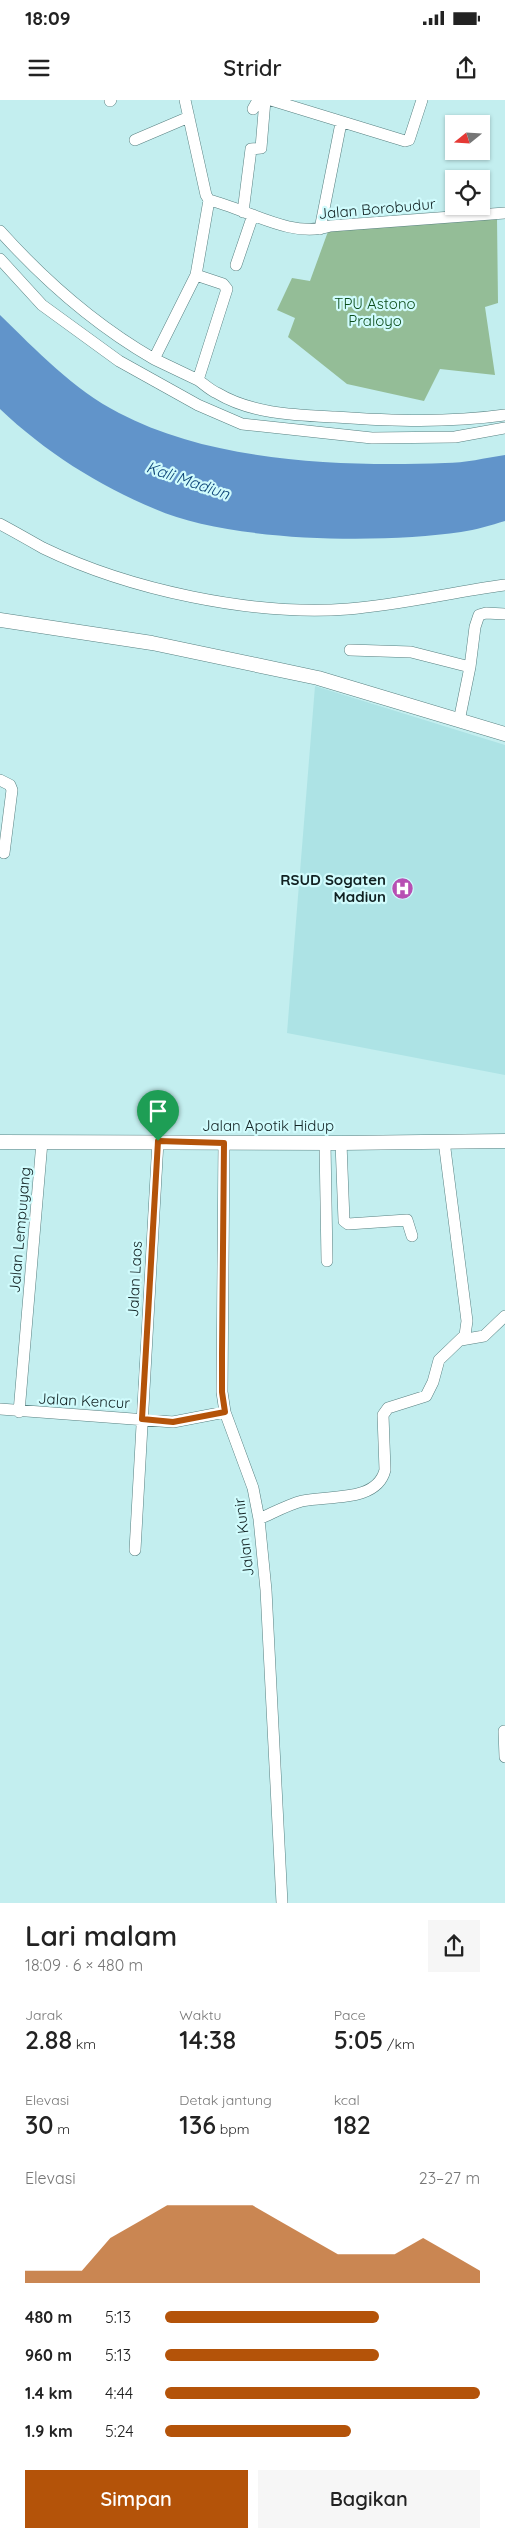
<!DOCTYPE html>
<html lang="id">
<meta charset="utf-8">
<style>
:root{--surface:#fff;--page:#f6f6f6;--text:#222;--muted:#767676;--accent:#b45309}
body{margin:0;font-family:Quicksand,sans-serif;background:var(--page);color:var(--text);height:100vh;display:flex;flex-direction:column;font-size:19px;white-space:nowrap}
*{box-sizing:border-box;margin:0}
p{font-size:16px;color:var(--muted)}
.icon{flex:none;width:28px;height:28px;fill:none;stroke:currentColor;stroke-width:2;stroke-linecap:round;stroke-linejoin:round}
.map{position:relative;height:1803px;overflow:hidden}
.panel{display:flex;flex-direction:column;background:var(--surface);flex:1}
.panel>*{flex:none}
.needle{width:32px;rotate:252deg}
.fabs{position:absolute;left:445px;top:15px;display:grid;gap:10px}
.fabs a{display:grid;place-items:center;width:45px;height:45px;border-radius:0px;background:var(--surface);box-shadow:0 1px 4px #0004;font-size:25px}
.pin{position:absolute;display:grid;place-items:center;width:42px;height:42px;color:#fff;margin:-51px -21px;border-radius:50% 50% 50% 0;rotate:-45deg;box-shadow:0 0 5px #0007}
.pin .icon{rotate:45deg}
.round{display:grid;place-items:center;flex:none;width:52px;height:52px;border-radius:0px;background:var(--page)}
.overview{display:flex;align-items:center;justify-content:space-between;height:85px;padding:0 25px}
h1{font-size:28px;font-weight:600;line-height:38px}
.figures{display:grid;grid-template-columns:repeat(3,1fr);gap:8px;height:85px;padding:5px 25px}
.figures div{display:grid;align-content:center}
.figures b{font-size:25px;font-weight:600}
.figures small{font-size:14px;font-weight:400}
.figures p{font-size:14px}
.chart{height:140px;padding:10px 25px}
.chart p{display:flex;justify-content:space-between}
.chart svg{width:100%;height:90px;margin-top:5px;fill:var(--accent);opacity:.7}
.primary-button{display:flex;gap:10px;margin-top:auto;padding:10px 25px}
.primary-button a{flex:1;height:58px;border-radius:0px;background:var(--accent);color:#fff;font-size:20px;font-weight:600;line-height:58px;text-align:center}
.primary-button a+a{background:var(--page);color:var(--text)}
ul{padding:0 25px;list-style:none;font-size:16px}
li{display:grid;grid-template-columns:80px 60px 1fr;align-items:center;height:38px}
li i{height:12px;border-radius:6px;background:var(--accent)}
.status{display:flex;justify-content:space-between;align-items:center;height:35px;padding:0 25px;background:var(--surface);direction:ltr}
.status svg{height:14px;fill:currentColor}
header{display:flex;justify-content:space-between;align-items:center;height:65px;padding:0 25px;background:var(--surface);font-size:22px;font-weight:600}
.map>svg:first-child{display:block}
</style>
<div class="status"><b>18:09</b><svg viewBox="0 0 49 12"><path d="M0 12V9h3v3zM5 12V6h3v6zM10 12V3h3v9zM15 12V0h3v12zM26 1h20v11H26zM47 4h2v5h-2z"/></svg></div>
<header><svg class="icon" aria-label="menu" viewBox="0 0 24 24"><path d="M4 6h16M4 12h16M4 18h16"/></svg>Stridr<svg class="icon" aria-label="share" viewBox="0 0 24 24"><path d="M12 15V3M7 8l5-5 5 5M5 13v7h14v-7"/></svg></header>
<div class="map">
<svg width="505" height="1803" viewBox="0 0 505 1803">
<rect width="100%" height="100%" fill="#c3eeef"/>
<path fill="#ade3e5" d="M 315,586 L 505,645 L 505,975 L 287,933 Z"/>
<path fill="#94bd97" d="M 497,118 L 498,203 L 485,207 L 495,275 L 440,269 L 424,301 L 347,284 L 288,237 L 295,218 L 277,210 L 292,178 L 310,181 L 330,126 Z"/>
<path fill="#6194ca" d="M 0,215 C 37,251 73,289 119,313 C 212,362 342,367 445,363 C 465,363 485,358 505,355 L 505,421 C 491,425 476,430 461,432 C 379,444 230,442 155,409 C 99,386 44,351 0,309 Z"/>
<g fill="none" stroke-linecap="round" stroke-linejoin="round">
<defs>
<path id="minor" d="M 185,0 L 206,95 L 209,100 C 247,109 291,139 330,126 L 505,113
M 271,0 L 405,41 L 409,40 L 422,0
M 110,1 L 111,0
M 253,9 L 258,0
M 135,40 L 189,17
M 243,112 L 251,49 L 261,48 L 265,0
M 320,129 L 341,23
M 0,131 C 45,181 95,225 154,259
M 0,159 L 42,205 L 119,261 L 198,305 L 242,324 L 372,338 L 455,337 L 505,328
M 236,165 L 253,115
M 196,175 L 223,184 L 227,189 L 198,280 L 154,259 L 196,175 L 209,100
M 198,280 C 204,284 210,290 217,293 C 252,314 295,315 335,317 C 392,321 448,323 505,315
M 0,424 C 15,432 29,440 43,448 C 130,490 252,516 348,509 C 401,505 452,492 505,485
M 350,550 L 411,552 L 470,567 L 459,621
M 470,567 L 475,527 L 479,515 L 486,513 L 505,514
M 0,680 L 10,685 L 12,690 L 4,753
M 224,1043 L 222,1292 L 225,1312 L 253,1388 L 259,1419 L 266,1490 L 282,1803
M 325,1043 L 327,1161
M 341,1043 L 344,1121 L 348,1124 L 407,1120 L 412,1136
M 461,1240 L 484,1236 L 505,1216
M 0,1309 L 173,1322 L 225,1312
M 19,1312 L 42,1042
M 259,1419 C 273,1413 287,1405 302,1401 C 327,1395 377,1403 385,1370 L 383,1315 L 388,1308 L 426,1296 L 433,1282 L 439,1260 L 465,1235 L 467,1221 L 444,1041
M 135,1450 L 158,1041
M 504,1631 L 505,1657"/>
<path id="tertiary" d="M 0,520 L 152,543 L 318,578 L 505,634
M 0,1042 L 341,1043 L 505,1041"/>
</defs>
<use href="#minor" stroke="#588081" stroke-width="12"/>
<use href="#tertiary" stroke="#588081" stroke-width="15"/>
<use href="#minor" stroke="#fff" stroke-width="11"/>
<use href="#tertiary" stroke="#fff" stroke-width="14"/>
</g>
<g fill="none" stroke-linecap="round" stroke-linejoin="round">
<defs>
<path id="route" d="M 158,1041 L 224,1043 L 222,1254 L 222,1292 L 225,1312 L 173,1322 L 142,1319 Z"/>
</defs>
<use href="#route" stroke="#fff" stroke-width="10"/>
<use href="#route" stroke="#b45309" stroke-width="6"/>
</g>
<defs>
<symbol id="hospital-disc" viewBox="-11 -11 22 22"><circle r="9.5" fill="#b74fb3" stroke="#d0fbfc"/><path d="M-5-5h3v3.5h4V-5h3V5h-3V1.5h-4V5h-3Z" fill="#fff"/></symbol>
</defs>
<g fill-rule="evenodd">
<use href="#hospital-disc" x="390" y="776" width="25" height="25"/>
</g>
<g text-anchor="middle" stroke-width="4.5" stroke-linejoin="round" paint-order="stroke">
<g font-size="15" fill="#112122" stroke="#d0fbfc">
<text transform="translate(377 109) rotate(-5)" y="5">Jalan Borobudur</text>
<text x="268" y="1031">Jalan Apotik Hidup</text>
<text transform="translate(20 1130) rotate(-85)" y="5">Jalan Lempuyang</text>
<text transform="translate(135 1179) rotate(-87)" y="5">Jalan Laos</text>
<text transform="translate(84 1301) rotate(3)" y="5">Jalan Kencur</text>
<text transform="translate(244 1437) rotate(-97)" y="5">Jalan Kunir</text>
</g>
<g font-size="15" fill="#0c4e1c" stroke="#d0fbfc">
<text x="375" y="209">TPU Astono<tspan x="375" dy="17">Praloyo</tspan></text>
</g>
<g font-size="15" font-weight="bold" fill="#112122" stroke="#d0fbfc" text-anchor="end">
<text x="386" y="785">RSUD Sogaten<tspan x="386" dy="17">Madiun</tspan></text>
</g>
<g font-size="16" font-style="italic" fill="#0d4578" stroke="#d0fbfc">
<text transform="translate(188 380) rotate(19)" y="6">Kali Madiun</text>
</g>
</g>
</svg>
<div class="fabs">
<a><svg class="needle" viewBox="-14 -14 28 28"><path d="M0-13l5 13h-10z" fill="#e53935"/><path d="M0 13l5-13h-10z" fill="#767676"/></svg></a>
<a><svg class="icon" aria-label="locate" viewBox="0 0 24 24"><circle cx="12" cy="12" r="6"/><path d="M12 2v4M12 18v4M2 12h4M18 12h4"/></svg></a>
</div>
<div class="pin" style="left:158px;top:1041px;background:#1e9e55"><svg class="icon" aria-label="arrive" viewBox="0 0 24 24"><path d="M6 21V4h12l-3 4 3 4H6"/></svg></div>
</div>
<section class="panel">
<div class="overview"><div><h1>Lari malam</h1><p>18:09 · 6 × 480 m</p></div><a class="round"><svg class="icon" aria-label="share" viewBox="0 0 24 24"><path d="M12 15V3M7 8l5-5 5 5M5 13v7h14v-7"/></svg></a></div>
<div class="figures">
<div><p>Jarak</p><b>2.88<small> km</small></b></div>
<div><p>Waktu</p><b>14:38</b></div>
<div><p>Pace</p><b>5:05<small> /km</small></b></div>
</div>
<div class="figures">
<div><p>Elevasi</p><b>30<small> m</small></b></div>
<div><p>Detak jantung</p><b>136<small> bpm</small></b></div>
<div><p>kcal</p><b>182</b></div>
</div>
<div class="chart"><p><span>Elevasi</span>23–27 m</p>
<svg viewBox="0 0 160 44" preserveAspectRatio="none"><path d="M0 44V38L10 38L20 38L30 22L40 14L50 6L60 6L70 6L80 6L90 14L100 22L110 30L120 30L130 30L140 22L150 30L160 38V44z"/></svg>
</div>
<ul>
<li><b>480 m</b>5:13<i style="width:68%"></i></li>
<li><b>960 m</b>5:13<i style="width:68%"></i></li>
<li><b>1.4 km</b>4:44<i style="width:100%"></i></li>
<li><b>1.9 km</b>5:24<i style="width:59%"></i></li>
</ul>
<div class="primary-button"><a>Simpan</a><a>Bagikan</a></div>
</section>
